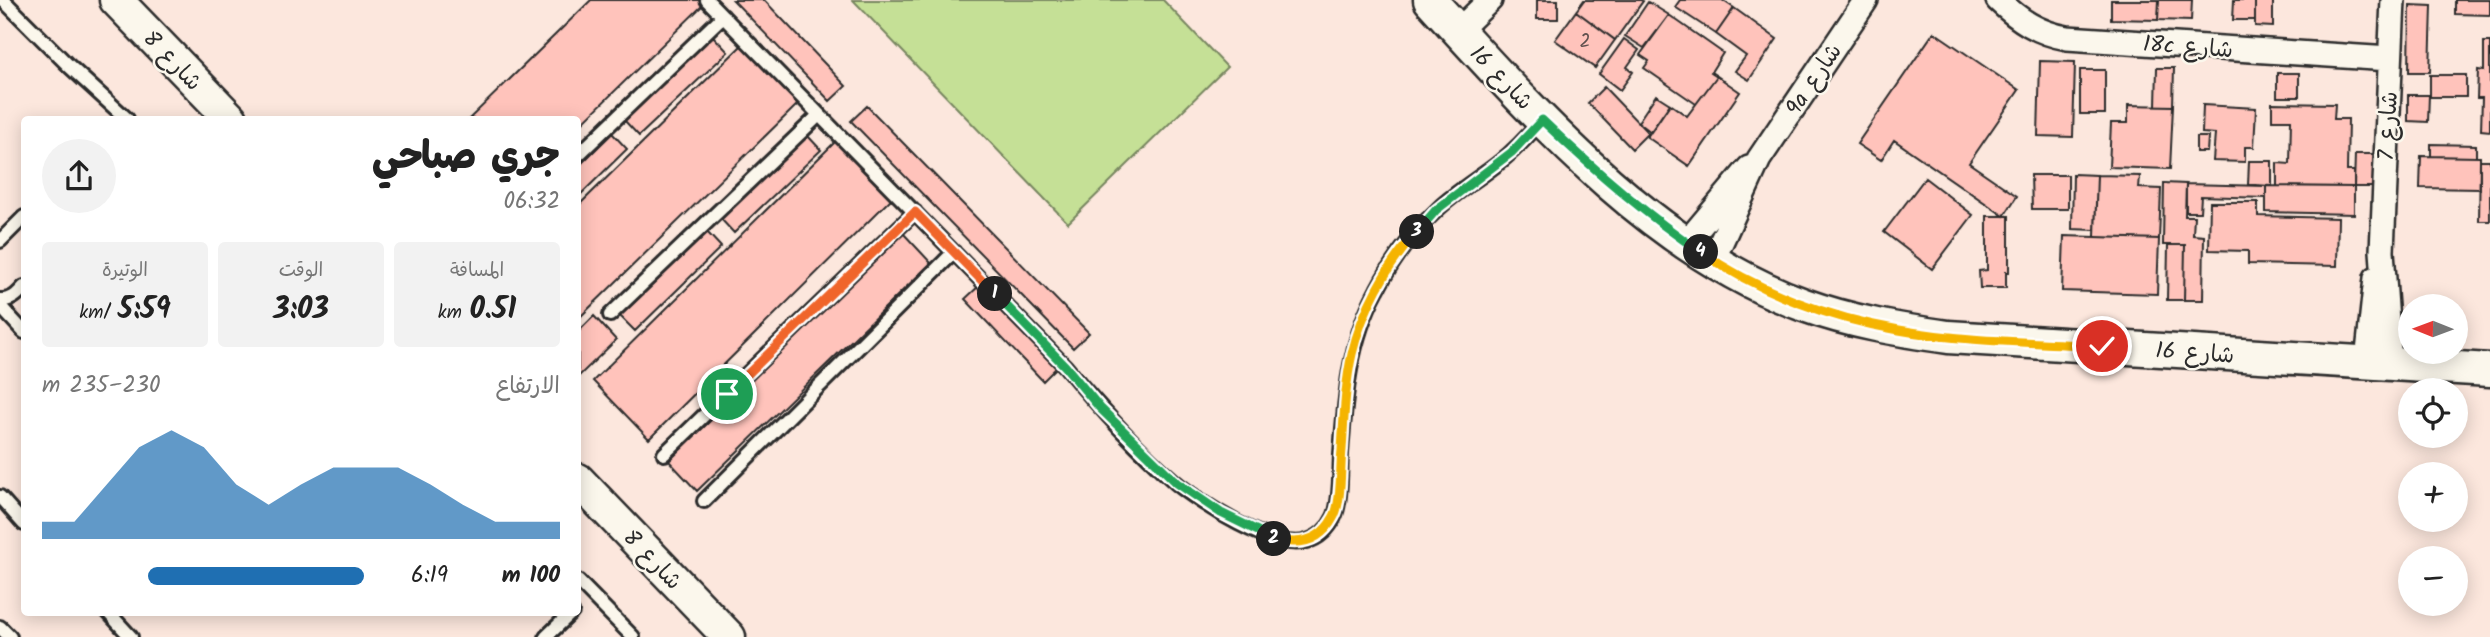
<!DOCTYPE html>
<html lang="ar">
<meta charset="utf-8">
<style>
:root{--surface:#fff;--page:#f2f2f2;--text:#222;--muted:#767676;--accent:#1f6fb2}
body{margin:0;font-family:Kalam,"Playpen Sans Arabic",sans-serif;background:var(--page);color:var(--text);direction:rtl;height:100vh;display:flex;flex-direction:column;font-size:26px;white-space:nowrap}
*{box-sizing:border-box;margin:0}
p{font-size:23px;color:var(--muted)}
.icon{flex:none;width:38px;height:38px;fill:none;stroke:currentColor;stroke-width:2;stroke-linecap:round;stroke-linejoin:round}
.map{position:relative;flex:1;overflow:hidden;direction:ltr}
.panel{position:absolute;left:21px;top:116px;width:560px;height:500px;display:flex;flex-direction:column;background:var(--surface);border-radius:7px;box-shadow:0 4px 18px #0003;direction:rtl}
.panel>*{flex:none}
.needle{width:46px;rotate:271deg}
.tools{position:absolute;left:2398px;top:294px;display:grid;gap:14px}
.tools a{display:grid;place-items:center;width:70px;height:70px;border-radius:50%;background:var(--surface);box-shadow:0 4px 18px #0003;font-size:35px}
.pin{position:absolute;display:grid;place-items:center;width:60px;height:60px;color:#fff;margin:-30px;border:4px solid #fff;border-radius:50%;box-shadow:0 2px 7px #0007}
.km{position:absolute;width:35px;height:35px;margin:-18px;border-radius:50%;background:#222;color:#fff;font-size:19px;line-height:35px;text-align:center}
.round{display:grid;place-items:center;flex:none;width:74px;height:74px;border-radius:37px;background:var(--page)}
.summary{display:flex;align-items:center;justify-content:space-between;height:119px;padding:0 21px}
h1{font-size:38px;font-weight:800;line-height:52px}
.metrics{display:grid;grid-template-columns:repeat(3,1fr);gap:10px;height:119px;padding:7px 21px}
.metrics div{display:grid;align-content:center;border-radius:7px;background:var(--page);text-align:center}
.metrics b{font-size:30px;font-weight:800}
.metrics small{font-size:19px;font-weight:400}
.metrics p{font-size:19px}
.chart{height:196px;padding:14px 21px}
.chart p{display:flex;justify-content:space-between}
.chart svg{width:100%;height:126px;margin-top:7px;fill:var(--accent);opacity:.7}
ul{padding:0 21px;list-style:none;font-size:23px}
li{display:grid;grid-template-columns:112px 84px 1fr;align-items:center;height:52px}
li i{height:18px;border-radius:9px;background:var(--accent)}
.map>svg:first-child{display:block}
</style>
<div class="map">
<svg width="2490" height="637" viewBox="0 0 2490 637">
<rect width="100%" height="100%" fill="#fce7dd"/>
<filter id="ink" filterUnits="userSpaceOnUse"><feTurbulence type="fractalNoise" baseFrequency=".0143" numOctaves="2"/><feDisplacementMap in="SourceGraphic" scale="14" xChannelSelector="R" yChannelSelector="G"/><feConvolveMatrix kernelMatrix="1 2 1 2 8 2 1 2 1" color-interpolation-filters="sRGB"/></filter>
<g filter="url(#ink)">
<path fill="#c5e096" stroke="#788660" stroke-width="2" d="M 853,0 L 1163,0 L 1227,67 L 1068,223 Z"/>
<path fill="#ffc3bb" stroke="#2b2b2b" stroke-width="2" d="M 591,0 L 699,0 L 703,5 L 578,127 L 578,119 L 469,119 Z
M 733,0 L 764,0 L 846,86 L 830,101 Z
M 1537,0 L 1558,0 L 1558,19 L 1537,19 Z
M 1584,0 L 1641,0 L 1643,1 L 1615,40 L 1576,11 Z
M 1680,0 L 1722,0 L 1734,8 L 1716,34 L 1675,7 Z
M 2111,0 L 2159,0 L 2158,20 L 2111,19 Z
M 2159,0 L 2192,0 L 2191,21 L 2158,20 Z
M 2234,0 L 2255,0 L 2255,20 L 2233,20 Z
M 2255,0 L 2273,0 L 2273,27 L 2255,26 Z
M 2455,0 L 2490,0 L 2490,15 L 2455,14 Z
M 1648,2 L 1669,15 L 1644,48 L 1625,36 Z
M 2410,5 L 2432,6 L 2430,72 L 2409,72 Z
M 1734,8 L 1777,39 L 1749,80 L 1735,71 L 1746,56 L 1716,34 Z
M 1576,11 L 1615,40 L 1595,68 L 1555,40 Z
M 1669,15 L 1723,53 L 1711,72 L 1717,76 L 1696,104 L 1644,68 L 1649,61 L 1640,55 Z
M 1934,32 L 2019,90 L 1969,163 L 2017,196 L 2004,216 L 1894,140 L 1881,160 L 1857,144 Z
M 713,36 L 728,52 L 639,136 L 624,120 Z
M 1624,39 L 1639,50 L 1627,67 L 1633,72 L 1620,90 L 1599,74 Z
M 2484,42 L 2490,42 L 2490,131 L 2481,130 L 2482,98 L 2477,98 L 2478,70 L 2484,71 Z
M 742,45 L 798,104 L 578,319 L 578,206 Z
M 2040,61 L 2075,62 L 2073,137 L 2038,136 Z
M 2157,68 L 2174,68 L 2173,106 L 2156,106 Z
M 2080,70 L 2105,70 L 2105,114 L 2080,114 Z
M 2277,73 L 2299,73 L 2299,97 L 2277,97 Z
M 2430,75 L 2466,75 L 2466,97 L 2430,97 Z
M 1717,76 L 1740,92 L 1689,166 L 1647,137 L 1670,104 L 1687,116 Z
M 1604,87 L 1648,133 L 1632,149 L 1588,103 Z
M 1656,95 L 1670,104 L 1651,132 L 1638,122 Z
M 2408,95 L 2429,95 L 2428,122 L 2408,121 Z
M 2272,103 L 2335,104 L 2334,119 L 2348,119 L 2347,171 L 2354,171 L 2354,187 L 2277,186 L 2277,163 L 2290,164 L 2291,120 L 2272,120 Z
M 2128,105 L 2173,106 L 2170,169 L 2109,167 L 2111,123 L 2128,123 Z
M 2203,105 L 2256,108 L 2254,147 L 2245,147 L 2245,162 L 2213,161 L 2215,134 L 2202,133 Z
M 867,106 L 1089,333 L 1073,348 L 851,121 Z
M 612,133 L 627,149 L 578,197 L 578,167 Z
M 807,135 L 821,150 L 734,233 L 720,218 Z
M 2196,137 L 2208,137 L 2207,152 L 2196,152 Z
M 836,141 L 892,198 L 649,439 L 593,381 Z
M 2431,144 L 2476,145 L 2476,157 L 2431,156 Z
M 2355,154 L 2375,154 L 2375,187 L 2354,187 Z
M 2421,156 L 2480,157 L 2480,189 L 2420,188 Z
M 2480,160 L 2490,160 L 2490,221 L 2479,221 Z
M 2249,161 L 2272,161 L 2272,186 L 2248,185 Z
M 2073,174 L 2097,175 L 2095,230 L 2072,229 Z
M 2031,175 L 2068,175 L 2068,209 L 2032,209 Z
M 2097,175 L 2140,176 L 2139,188 L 2161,189 L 2159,239 L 2095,237 Z
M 1925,178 L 1973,215 L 1932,269 L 1884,232 Z
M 2164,183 L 2186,184 L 2185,216 L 2194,216 L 2193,235 L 2204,236 L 2203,300 L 2184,300 L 2185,245 L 2163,245 Z
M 2186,184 L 2266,186 L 2266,198 L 2201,196 L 2200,212 L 2186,212 Z
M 2266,186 L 2354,187 L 2354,214 L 2266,212 Z
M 2210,202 L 2258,202 L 2258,216 L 2338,218 L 2337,266 L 2248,264 L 2248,251 L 2209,250 Z
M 1987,216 L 2009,216 L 2009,272 L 2006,272 L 2006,288 L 1980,288 L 1979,271 L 1987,270 Z
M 707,232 L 721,247 L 635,331 L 620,316 Z
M 903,233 L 931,263 L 697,491 L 669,461 Z
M 2064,236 L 2159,239 L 2157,294 L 2062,291 Z
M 2168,245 L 2185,245 L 2184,300 L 2167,300 Z
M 980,285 L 1058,366 L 1043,381 L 965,299 Z
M 594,316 L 616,340 L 578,377 L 578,332 Z"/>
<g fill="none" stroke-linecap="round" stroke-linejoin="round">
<defs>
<path id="lane" d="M 3,0 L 68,65 L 127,119
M 707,0 L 1065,366 C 1099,407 1135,447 1175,482 C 1199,502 1275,552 1307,541 C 1319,538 1329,528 1334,517 C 1341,503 1340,471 1341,454 C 1345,397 1349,341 1377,290 C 1392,261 1413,232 1438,209 C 1457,191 1480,178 1501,161 C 1516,149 1529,135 1542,120
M 578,155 L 723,16
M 0,241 L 24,217
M 0,300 C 11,301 17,295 24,287
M 0,306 L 24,332
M 610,315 L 819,115
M 664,454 L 915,212
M 0,497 L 24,524
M 704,501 L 954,252
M 578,581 L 633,637
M 108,612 L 131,637
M 0,627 L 10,637
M 546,637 L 572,612"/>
<path id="street" d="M 1998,0 C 2019,20 2038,33 2067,38 L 2390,59
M 1458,31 L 1490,0
M 1687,242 L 1749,168
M 1713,260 L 1759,159 L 1866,0
M 2367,362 L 2376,278
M 2390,363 L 2382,251 L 2393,0"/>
<path id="secondary" d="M 116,0 L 231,119
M 1430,0 C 1535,115 1654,251 1804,305 C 1851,322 1899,330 1948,337 L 2490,370
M 578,480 L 729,637"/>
</defs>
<use href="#lane" stroke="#2b2b2b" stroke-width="18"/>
<use href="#street" stroke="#2b2b2b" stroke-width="28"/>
<use href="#secondary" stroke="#2b2b2b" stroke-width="37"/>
<use href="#lane" stroke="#fbf7ec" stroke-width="12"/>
<use href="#street" stroke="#fbf7ec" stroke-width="23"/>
<use href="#secondary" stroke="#fbf7ec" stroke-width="32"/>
</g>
</g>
<g fill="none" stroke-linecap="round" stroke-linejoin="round" filter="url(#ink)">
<defs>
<path id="split-1" d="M 727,394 L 915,212 L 995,294"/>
<path id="split-2" d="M 995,294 L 1065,366 L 1100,408 L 1177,483 L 1221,513 L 1274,539"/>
<path id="split-3" d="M 1274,539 C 1299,546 1320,542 1333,518 C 1342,504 1340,467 1342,450 C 1344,418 1345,385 1352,354 C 1362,310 1387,265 1417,232"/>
<path id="split-4" d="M 1417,232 L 1436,210 L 1512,152 L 1542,120 C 1592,168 1643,213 1701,252"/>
<path id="split-5" d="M 1701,252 C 1759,292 1829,318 1899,330 C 1965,342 2035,342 2102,346"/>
</defs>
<use href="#split-1" stroke="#fff" stroke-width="14"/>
<use href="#split-2" stroke="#fff" stroke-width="14"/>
<use href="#split-3" stroke="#fff" stroke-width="14"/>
<use href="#split-4" stroke="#fff" stroke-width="14"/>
<use href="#split-5" stroke="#fff" stroke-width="14"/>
<use href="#split-1" stroke="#f0652b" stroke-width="9"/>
<use href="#split-2" stroke="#22a559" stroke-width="9"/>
<use href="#split-3" stroke="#f5b400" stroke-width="9"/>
<use href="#split-4" stroke="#22a559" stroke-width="9"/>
<use href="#split-5" stroke="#f5b400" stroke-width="9"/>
</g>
<g text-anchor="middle" stroke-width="5" stroke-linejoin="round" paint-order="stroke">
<g font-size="19" fill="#60514f">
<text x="1585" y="47">2</text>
</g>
<g font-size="23" fill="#2b2b2b" stroke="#fbf7ec">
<text transform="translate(2188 46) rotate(4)" y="8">18c شارع</text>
<text transform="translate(173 60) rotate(46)" y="8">شارع 8</text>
<text transform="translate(1502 77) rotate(46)" y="8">شارع 16</text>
<text transform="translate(1813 79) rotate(-56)" y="8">9a شارع</text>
<text transform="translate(2387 126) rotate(-87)" y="8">شارع 7</text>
<text transform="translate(2195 352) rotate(4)" y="8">شارع 16</text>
<text transform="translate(653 559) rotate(46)" y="8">شارع 8</text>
</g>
</g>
</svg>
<div class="tools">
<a><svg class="needle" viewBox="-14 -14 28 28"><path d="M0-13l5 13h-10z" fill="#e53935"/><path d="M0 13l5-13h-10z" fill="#767676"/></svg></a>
<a><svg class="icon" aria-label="locate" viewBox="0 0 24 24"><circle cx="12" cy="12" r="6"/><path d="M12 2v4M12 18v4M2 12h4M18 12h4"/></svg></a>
<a>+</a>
<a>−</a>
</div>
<div class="pin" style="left:727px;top:394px;background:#1e9e55"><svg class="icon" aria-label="arrive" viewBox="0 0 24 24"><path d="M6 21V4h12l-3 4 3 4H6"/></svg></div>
<div class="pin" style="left:2102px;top:346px;background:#d93025"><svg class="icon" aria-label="check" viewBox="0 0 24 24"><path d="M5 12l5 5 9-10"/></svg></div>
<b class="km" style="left:995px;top:294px">1</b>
<b class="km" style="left:1274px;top:539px">2</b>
<b class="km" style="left:1417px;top:232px">3</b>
<b class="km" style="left:1701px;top:252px">4</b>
<section class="panel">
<div class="summary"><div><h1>جري صباحي</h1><p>06:32</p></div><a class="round"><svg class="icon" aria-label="share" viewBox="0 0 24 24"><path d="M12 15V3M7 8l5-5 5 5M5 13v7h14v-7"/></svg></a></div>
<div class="metrics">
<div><p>المسافة</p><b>0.51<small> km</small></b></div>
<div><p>الوقت</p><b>3:03</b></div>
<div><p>الوتيرة</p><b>5:59<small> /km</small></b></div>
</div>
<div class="chart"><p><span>الارتفاع</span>230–235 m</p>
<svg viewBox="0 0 160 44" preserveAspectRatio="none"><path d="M0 44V38L10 38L20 25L30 12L40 6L50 12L60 25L70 32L80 25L90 19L100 19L110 19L120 25L130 32L140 38L150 38L160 38V44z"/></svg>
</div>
<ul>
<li><b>100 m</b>6:19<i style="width:67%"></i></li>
</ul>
</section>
</div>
